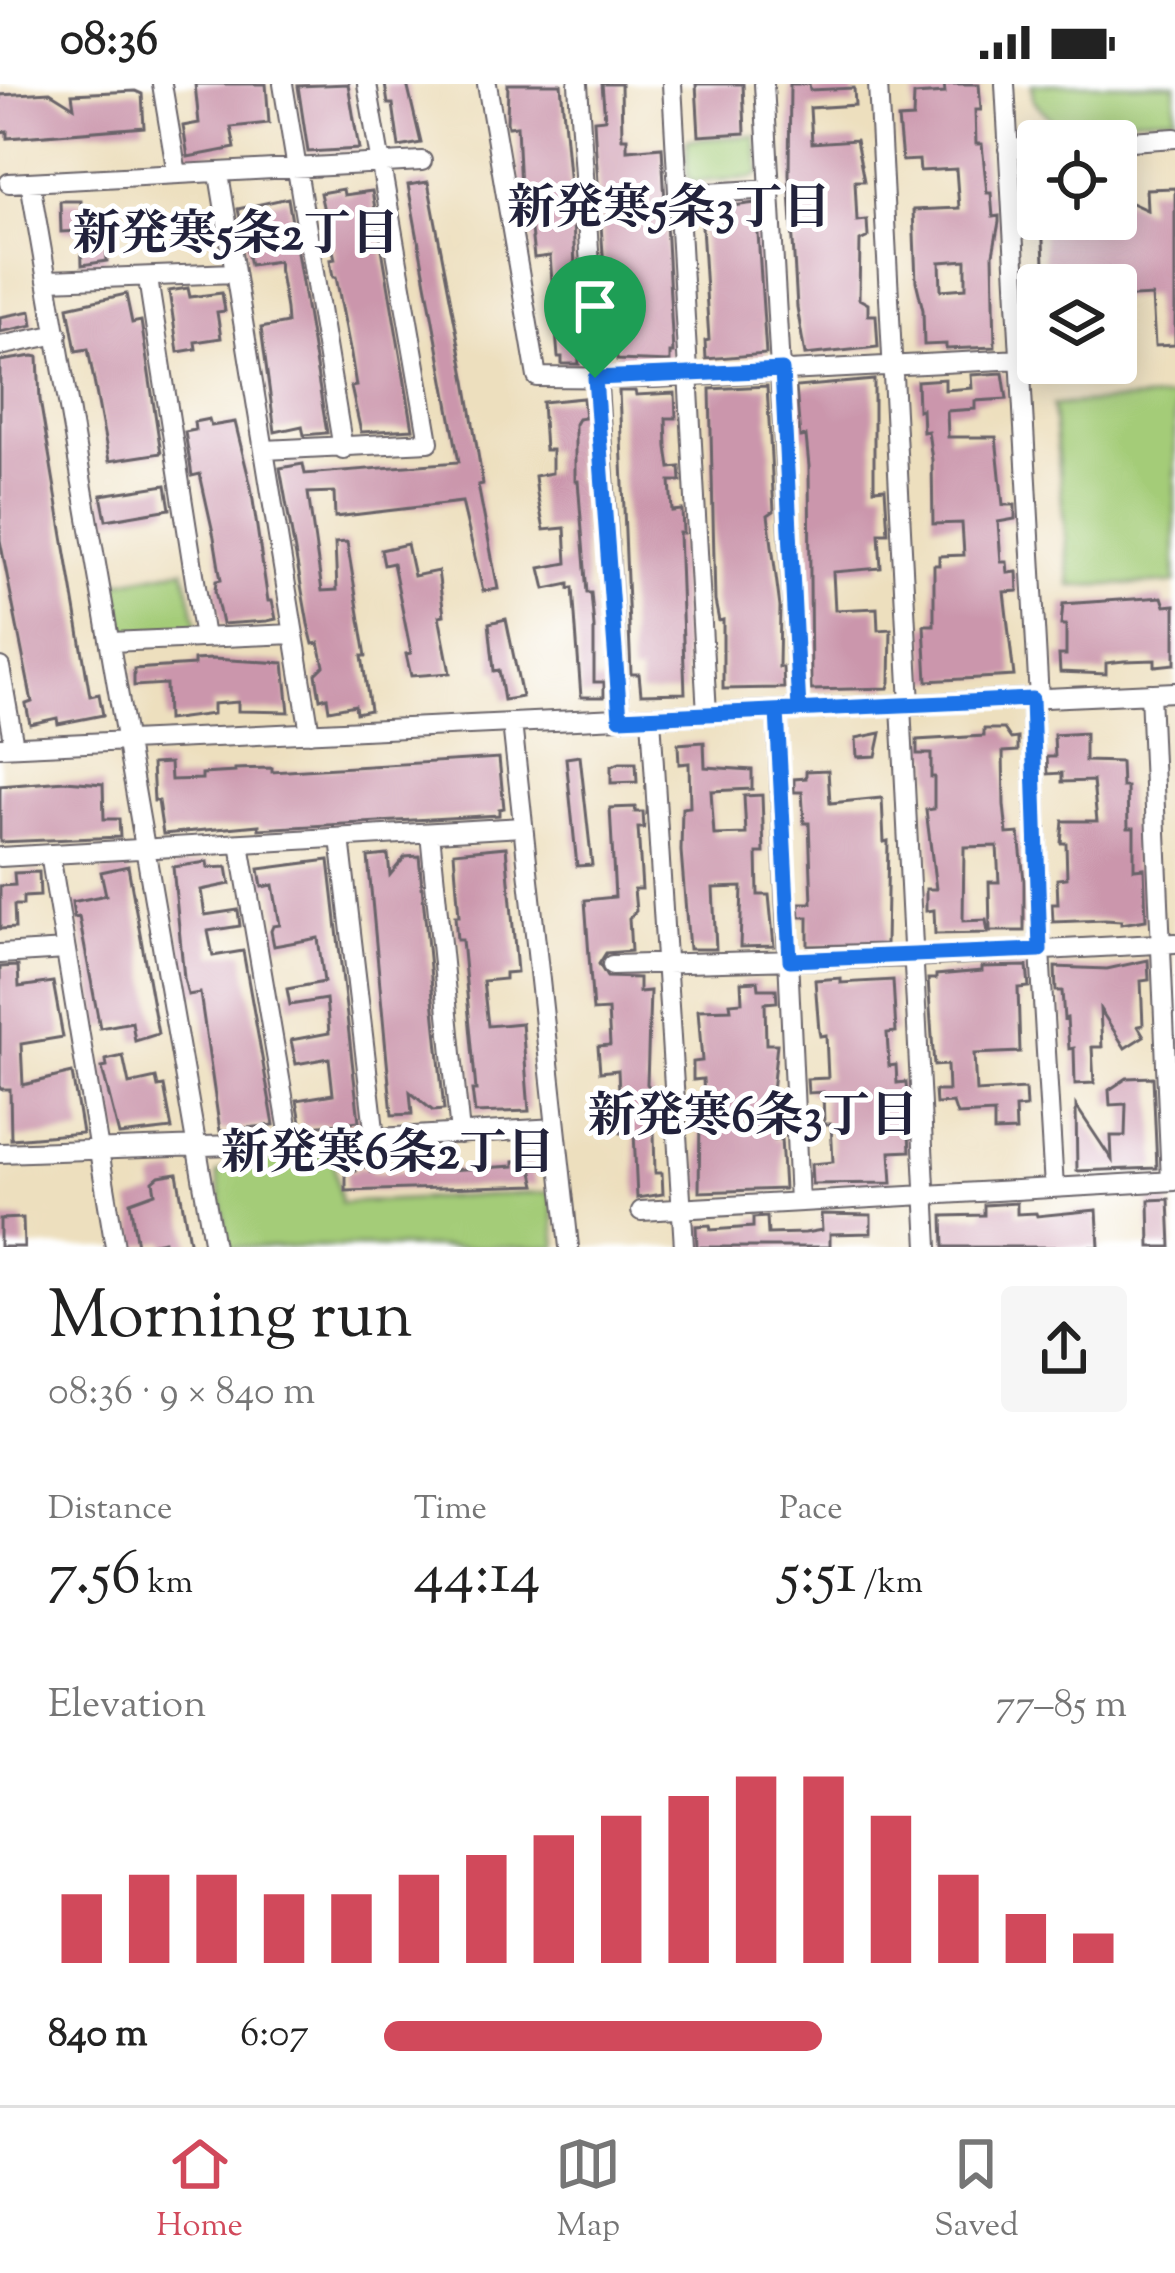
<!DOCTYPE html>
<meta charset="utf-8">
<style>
:root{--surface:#fff;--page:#f6f6f6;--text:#222;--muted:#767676;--line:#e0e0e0;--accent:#d1495b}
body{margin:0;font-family:"Sorts Mill Goudy","Noto Serif JP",serif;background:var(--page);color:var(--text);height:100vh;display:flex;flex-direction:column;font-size:45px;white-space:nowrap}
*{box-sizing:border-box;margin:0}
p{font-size:39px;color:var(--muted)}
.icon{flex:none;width:66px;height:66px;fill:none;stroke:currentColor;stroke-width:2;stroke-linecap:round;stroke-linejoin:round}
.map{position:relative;height:1163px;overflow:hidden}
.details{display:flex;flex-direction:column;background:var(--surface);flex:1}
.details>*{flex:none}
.buttons{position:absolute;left:1017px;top:36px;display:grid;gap:24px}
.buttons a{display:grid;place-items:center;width:120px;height:120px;border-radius:12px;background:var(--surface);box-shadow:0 6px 30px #0003;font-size:60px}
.pin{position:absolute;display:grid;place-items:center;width:102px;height:102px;color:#fff;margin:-123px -51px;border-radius:50% 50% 50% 0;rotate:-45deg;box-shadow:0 0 12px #0007}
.pin .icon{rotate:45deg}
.round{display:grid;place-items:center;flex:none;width:126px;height:126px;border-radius:12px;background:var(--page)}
.headline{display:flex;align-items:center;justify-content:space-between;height:204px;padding:0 48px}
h1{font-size:66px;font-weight:600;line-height:90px}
.stats{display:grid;grid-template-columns:repeat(3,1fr);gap:18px;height:204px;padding:12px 48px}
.stats div{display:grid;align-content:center}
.stats b{font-size:60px;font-weight:600}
.stats small{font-size:33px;font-weight:400}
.stats p{font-size:33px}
.chart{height:336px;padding:24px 48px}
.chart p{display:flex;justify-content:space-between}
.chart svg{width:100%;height:216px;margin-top:12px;stroke:var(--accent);stroke-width:6}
ul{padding:0 48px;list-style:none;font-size:39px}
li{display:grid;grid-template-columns:192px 144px 1fr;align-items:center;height:90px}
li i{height:30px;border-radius:15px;background:var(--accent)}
.status{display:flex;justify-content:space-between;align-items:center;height:84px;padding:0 60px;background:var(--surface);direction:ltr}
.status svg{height:33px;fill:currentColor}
.tabs{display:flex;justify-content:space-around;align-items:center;height:168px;border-top:3px solid var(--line);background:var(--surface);font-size:33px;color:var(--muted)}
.tabs a{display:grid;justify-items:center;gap:6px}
.tabs .active{color:var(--accent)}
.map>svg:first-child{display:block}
</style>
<div class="status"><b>08:36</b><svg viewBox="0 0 49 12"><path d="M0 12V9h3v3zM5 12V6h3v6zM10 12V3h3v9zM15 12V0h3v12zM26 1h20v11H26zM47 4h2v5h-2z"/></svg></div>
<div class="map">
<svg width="1175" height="1163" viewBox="0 0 1175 1163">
<rect width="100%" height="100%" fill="#fff"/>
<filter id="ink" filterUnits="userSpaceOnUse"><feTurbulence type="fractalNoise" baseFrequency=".00833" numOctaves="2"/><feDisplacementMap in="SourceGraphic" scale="24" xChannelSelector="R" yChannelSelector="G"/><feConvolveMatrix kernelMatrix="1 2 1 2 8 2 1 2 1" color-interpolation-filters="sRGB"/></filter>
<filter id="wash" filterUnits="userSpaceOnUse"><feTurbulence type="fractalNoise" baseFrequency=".004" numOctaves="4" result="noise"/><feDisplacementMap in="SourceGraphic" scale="48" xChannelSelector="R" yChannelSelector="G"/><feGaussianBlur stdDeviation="2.7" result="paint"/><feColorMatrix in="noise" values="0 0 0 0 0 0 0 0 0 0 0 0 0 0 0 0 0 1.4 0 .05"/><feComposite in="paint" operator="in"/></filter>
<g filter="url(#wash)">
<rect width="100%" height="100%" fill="#eddfbe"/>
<path fill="#a4cc78" stroke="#63775a" stroke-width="3" d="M 1032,0 L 1175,0 L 1175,32 L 1054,38 L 1033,16 Z
M 755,52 L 760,89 L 752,94 L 693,98 L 687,93 L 687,56 Z
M 1175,313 L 1175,499 L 1070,502 L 1053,321 Z
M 184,485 L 197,541 L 191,546 L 128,551 L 123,543 L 115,499 Z
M 332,1070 L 341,1119 L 551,1108 L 557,1163 L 229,1163 L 217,1090 L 239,1074 Z"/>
<g id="blocks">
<path fill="#cb96ac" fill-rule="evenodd" d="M 195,0 L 266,0 L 269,39 L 231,43 L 235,64 L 188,73 L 183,42 L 199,39 Z
M 348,0 L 359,65 L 308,68 L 298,2 Z
M 385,0 L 407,0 L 421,59 L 399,63 L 393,20 L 388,20 Z
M 508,0 L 561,0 L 573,136 L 579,280 L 562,280 L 562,273 L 558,273 L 550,172 L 534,174 L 529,126 L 525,126 L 520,105 L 517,42 L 508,43 L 507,38 Z
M 602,0 L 621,0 L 622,54 L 627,54 L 627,66 L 662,63 L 673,269 L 670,269 L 670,278 L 617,276 L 615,227 L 607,227 L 595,55 L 594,36 L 605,35 Z
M 696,0 L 743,0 L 745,49 L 699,52 Z
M 790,0 L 809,0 L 810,6 L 854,4 L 855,21 L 810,24 L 812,59 L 856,56 L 864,97 L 855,97 L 857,137 L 867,136 L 868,153 L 860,157 L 859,215 L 868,220 L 868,231 L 876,231 L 878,263 L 805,271 L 797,223 L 789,91 Z
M 944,0 L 979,0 L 981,26 L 975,26 L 976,60 L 982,60 L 987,109 L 991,109 L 993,133 L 999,132 L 999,138 L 993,170 L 995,263 L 946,265 L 946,260 L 924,261 L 923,226 L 916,197 L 913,126 L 959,124 L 956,85 L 920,87 L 919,76 L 902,77 L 898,35 L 913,34 L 914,11 L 945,9 ZM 966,176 L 966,204 L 941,206 L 940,178 Z
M 135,7 L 142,10 L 144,43 L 7,54 L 7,47 L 0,48 L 0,11 L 50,8 L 74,23 L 72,10 Z
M 428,98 L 466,297 L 483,400 L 478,401 L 498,505 L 483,507 L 462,418 L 335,433 L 334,408 L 308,409 L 322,507 L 337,506 L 335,459 L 347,458 L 366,572 L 362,572 L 370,626 L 356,629 L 355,621 L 329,626 L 327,613 L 320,615 L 316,590 L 324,582 L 319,559 L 313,560 L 308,540 L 280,384 L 303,380 L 305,390 L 459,378 L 408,101 Z
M 1175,104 L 1175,261 L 1155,262 L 1152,212 L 1116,214 L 1116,201 L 1045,201 L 1042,135 L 1116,135 L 1116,112 L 1147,126 L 1146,105 Z
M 343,105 L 344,111 L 372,107 L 413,345 L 361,348 L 351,303 L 356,302 L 351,270 L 336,193 L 333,193 L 330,176 L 335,175 L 320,109 Z
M 288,114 L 327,349 L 304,351 L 302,342 L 275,348 L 261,244 L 287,239 L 286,225 L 278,177 L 250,181 L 238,125 Z
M 60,117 L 81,117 L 82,147 L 61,148 Z
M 756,119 L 766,270 L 706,275 L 705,257 L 709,256 L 701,126 Z
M 101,148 L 101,155 L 106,155 L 107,177 L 82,181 L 81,149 Z
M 188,204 L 190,213 L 222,209 L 225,227 L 217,228 L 221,254 L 195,258 L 196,265 L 178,268 L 169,207 Z
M 126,210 L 132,239 L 141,237 L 161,369 L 109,377 L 88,265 L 76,267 L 68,223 Z
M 31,227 L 33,241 L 0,248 L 0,233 Z
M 33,272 L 38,273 L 40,316 L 90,612 L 99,610 L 103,631 L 58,640 L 57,634 L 30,640 L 26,620 L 32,618 L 0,456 L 0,277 Z
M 1003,289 L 1007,315 L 975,317 L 975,325 L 947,327 L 948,353 L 996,353 L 1003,421 L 1015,421 L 1015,435 L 998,438 L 1001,478 L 1007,478 L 1008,489 L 1017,488 L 1018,507 L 1004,508 L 1014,592 L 927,597 L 924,541 L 934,541 L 934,481 L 939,481 L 939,472 L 964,471 L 962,439 L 933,440 L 932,376 L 928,347 L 923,348 L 922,325 L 918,326 L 917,297 L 945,295 L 945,306 L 972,304 L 971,291 Z
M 874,296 L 874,405 L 885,404 L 888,449 L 879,449 L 881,484 L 833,488 L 835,526 L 877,524 L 878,546 L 891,545 L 890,598 L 888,604 L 811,606 L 809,382 L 806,352 L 800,353 L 796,303 Z
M 767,302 L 774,427 L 768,431 L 780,523 L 779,583 L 783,583 L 784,604 L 723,605 L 723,536 L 719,537 L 715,517 L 710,305 Z
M 619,307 L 635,307 L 636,311 L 675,309 L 676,334 L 666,334 L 667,363 L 670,384 L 680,383 L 681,397 L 670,397 L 672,427 L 682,426 L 683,449 L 679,449 L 685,609 L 641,610 L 639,590 L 631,590 Z
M 583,314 L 585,334 L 578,335 L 575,340 L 575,397 L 578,397 L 587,509 L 591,509 L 594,543 L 594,598 L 604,598 L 604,613 L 581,613 L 573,504 L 569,505 L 569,500 L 545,505 L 540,484 L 567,479 L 565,444 L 544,446 L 537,410 L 535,392 L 552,389 L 552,366 L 545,366 L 542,318 Z
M 209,335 L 211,342 L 235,338 L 251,403 L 268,517 L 272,517 L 276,535 L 267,537 L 222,540 L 215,507 L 216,497 L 221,496 L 214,453 L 200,390 L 192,392 L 185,348 L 195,346 L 194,338 Z
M 166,401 L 170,425 L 106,436 L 101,411 Z
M 407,460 L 414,492 L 438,487 L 444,531 L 439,532 L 450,589 L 411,592 L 406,570 L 411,569 L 393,479 L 384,481 L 381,466 Z
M 1162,513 L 1165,522 L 1175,521 L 1175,580 L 1155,582 L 1155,576 L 1124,577 L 1106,579 L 1106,590 L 1060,588 L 1059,571 L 1066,571 L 1066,541 L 1061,541 L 1063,520 Z
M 506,535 L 522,613 L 504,616 L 499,586 L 494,587 L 489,539 Z
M 212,575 L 284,579 L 289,628 L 238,627 L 238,618 L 213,620 L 213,630 L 167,636 L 166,600 L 134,602 L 134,585 L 194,581 L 194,576 Z
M 984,645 L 1004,645 L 1011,655 L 1018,654 L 1018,667 L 1003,668 L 1004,721 L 1007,750 L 1019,749 L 1024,796 L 1024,847 L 990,847 L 989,798 L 999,798 L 997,762 L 964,763 L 963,837 L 986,836 L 988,849 L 935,850 L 934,826 L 926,827 L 926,805 L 936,805 L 926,726 L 934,725 L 934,693 L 931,693 L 931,670 L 917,670 L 917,656 L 984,652 Z
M 881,649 L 876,672 L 857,673 L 856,654 Z
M 1085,649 L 1085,677 L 1121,678 L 1122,703 L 1127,703 L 1128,744 L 1134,744 L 1134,785 L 1144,784 L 1146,836 L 1121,840 L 1121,837 L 1105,836 L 1053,838 L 1052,820 L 1058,820 L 1057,795 L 1067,794 L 1066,759 L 1061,759 L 1063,737 L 1097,737 L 1093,697 L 1062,698 L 1062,689 L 1048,690 L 1047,673 L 1055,673 L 1054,651 Z
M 704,658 L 705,683 L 752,686 L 752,705 L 711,707 L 714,751 L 746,750 L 744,712 L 762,711 L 764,769 L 757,769 L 758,811 L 769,811 L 774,862 L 740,863 L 742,803 L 713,804 L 716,865 L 689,865 L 681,767 L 682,724 L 690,723 L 689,679 L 679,680 L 678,660 Z
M 580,672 L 592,781 L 577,782 L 566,674 Z
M 499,674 L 504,724 L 499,725 L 499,731 L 259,745 L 259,741 L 163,750 L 158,717 L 154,717 L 152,680 L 170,679 L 171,696 L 202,695 L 202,690 L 235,688 L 235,685 L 272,684 L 272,688 Z
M 620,679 L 636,679 L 637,698 L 611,699 L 611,682 Z
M 828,686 L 830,719 L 882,714 L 884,758 L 888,757 L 886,860 L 808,862 L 808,833 L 800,833 L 799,819 L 812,819 L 809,739 L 804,739 L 802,708 L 794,708 L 794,695 L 806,694 L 806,687 Z
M 65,697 L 103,700 L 104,735 L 119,735 L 120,753 L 0,758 L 0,702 Z
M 635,723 L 635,728 L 643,728 L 644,744 L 638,744 L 642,805 L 634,805 L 636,827 L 629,834 L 631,867 L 606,869 L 599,880 L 607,893 L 639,894 L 639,908 L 650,907 L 647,1000 L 653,1008 L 655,1089 L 662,1089 L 663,1110 L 637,1114 L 634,1048 L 621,1049 L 618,986 L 600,988 L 598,962 L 610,961 L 608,926 L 593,927 L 585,816 L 615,813 L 610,724 Z
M 506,763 L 517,888 L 505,889 L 505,895 L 483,897 L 488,942 L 522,939 L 529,1027 L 475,1029 L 472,1006 L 476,1006 L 462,856 L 457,856 L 455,832 L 459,832 L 454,768 Z
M 388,771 L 390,791 L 405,773 L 419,772 L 444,1026 L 433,1027 L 410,1008 L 412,1030 L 392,1031 L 368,773 Z
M 329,776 L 359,1037 L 302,1043 L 297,1016 L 333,1010 L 329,974 L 296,980 L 291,956 L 329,949 L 326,915 L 290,921 L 287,905 L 324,898 L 318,854 L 274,862 L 271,847 L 273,842 L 280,841 L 273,801 L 262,803 L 259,785 Z
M 207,778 L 208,784 L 227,783 L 230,800 L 201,806 L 205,831 L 238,826 L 240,842 L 208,847 L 213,872 L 243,867 L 274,1041 L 220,1047 L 200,909 L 188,911 L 184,894 L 173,783 Z
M 128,782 L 158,950 L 135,957 L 132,938 L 100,944 L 79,833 L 74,834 L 72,818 L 106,811 L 101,788 Z
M 39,788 L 40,812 L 23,813 L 23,821 L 14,821 L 15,844 L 0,845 L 0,802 L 15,801 L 14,789 Z
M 1148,876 L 1149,896 L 1141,897 L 1143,941 L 1138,942 L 1144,952 L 1125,964 L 1100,925 L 1102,963 L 1092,963 L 1094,999 L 1075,1000 L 1074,964 L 1069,965 L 1067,934 L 1064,935 L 1062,907 L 1056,907 L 1055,883 L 1107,885 Z
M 18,882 L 19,903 L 53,898 L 63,953 L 21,960 L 23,1001 L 72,989 L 82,1049 L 11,1055 L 10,1005 L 0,1005 L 0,883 Z
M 1027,882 L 1029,903 L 1018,904 L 1020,968 L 974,970 L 976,1008 L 1025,1005 L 1026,1023 L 1015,1024 L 1016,1047 L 994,1048 L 994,1029 L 957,1031 L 953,1019 L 936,1020 L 935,1007 L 948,1007 L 947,981 L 934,982 L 928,895 L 936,895 L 936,891 L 982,887 L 982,883 Z
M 841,894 L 841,899 L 893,896 L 896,948 L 887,949 L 889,982 L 896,981 L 897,999 L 906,998 L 910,1067 L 890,1068 L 892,1099 L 812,1100 L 811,1080 L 833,1078 L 831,1040 L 824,1040 L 823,1008 L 808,1009 L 807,995 L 828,994 L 826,951 L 820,952 L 819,947 L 815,896 Z
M 758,897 L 759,905 L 776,905 L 777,918 L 765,919 L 766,960 L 777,960 L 772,1007 L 775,1056 L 781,1055 L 784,1105 L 699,1108 L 700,1034 L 705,1034 L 703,995 L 693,996 L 693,978 L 702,977 L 698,926 L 731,925 L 730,919 L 742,918 L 741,898 Z
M 123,972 L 129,1000 L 156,994 L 158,1003 L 164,1002 L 172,1045 L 119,1051 L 102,984 L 107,983 L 106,976 Z
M 1153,993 L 1157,1084 L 1077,1087 L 1076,1022 L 1112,1076 L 1111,1052 L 1125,1052 L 1126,1020 L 1110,1021 L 1109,1006 L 1127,994 Z
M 530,1076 L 536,1101 L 346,1107 L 346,1087 L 356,1087 L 356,1083 L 371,1083 L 371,1088 L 405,1087 L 415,1086 L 419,1077 L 433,1077 L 433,1087 L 514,1082 L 514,1077 Z
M 177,1089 L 190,1163 L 165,1163 L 164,1157 L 137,1162 L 130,1118 L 155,1109 L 153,1097 L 159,1092 Z
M 1169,1115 L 1171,1163 L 1150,1163 L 1149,1116 Z
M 1017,1119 L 1017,1130 L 1036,1129 L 1037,1132 L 1097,1126 L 1099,1163 L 944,1163 L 943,1132 L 984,1131 L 984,1121 Z
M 821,1130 L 871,1131 L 871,1149 L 830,1150 L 830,1163 L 697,1163 L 696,1142 L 710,1141 L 711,1146 L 753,1143 L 753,1134 L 767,1133 L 768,1150 L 805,1149 L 822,1146 Z
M 23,1134 L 24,1163 L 0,1163 L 0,1135 Z"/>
</g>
</g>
<g filter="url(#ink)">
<use href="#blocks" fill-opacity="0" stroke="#696469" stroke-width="3"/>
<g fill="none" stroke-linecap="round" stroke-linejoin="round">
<defs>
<path id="minor" d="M 162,0 L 177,90
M 283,0 L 343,365
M 487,0 L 537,293 L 654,294 L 1021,275
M 578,0 L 620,634
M 672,0 L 707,630
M 764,0 L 799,626
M 878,0 L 910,621
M 1005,0 L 1039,615
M 1116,58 L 1175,54
M 1008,65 L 1038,63
M 219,90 L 310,649
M 30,98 L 214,1163
M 9,99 L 422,77
M 678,111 L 771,105
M 148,195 L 204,554
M 49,196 L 235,189
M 0,262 L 58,250
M 265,366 L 429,358 L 367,0
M 111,558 L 294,550
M 0,583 L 14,662
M 1150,609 L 1171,1097
M 1032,615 L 1040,866 L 1054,1104
M 901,621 L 928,1163
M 777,627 L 799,1118
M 651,633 L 684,1163
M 512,639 L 569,1163
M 0,663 L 1175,608
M 430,749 L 460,1050
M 340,754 L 375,1054
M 240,760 L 291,1059
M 50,770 L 115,1163
M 0,773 L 523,743
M 0,870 L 66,866
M 612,881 L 913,873 L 1175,859
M 0,1069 L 291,1059 L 556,1044
M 641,1127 L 1175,1097"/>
</defs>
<use href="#minor" stroke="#696469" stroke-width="22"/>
<use href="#minor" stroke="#fff" stroke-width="18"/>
</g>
</g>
<g fill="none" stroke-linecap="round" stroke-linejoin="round" filter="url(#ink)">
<defs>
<path id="route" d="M 595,294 L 620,634 C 713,630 807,625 901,621 L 925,620 L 1032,615 L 1040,866 L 790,876 L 777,627 L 799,626 L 782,286 L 595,294"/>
</defs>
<use href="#route" stroke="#fff" stroke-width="24"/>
<use href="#route" stroke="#1a73e8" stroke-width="15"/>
</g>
<g text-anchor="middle" stroke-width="10" stroke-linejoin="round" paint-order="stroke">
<g font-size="48" font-weight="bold" fill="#22223b" stroke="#fff">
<text x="669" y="139">新発寒5条3丁目</text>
<text x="236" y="165">新発寒5条2丁目</text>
<text x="753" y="1047">新発寒6条3丁目</text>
<text x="388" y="1084">新発寒6条2丁目</text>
</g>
</g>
</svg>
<div class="buttons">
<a><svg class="icon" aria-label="locate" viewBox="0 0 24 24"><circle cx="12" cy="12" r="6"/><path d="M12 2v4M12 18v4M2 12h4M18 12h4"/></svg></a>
<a><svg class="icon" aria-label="layers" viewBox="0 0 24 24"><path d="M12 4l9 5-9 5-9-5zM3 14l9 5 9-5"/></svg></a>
</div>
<div class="pin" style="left:595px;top:294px;background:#1e9e55"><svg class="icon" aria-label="arrive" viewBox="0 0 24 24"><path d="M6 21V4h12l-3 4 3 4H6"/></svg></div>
</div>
<section class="details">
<div class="headline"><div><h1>Morning run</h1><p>08:36 · 9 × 840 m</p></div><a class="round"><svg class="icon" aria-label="share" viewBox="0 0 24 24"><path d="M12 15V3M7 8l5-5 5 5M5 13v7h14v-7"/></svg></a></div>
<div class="stats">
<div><p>Distance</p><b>7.56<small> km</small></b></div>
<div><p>Time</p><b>44:14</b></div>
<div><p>Pace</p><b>5:51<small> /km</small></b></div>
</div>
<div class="chart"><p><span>Elevation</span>77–85 m</p>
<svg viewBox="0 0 160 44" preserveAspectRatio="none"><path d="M5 44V30M15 44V26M25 44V26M35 44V30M45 44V30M55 44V26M65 44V22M75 44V18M85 44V14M95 44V10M105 44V6M115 44V6M125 44V14M135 44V26M145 44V34M155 44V38"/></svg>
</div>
<ul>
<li><b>840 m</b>6:07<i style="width:59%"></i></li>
</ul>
</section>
<nav class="tabs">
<a class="active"><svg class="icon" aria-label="home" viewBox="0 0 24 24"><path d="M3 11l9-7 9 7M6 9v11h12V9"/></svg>Home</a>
<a><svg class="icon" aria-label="map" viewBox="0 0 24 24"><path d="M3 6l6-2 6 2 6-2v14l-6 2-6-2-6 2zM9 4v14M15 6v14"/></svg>Map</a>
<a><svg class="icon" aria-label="saved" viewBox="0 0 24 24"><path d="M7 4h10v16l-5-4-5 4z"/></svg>Saved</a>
</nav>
